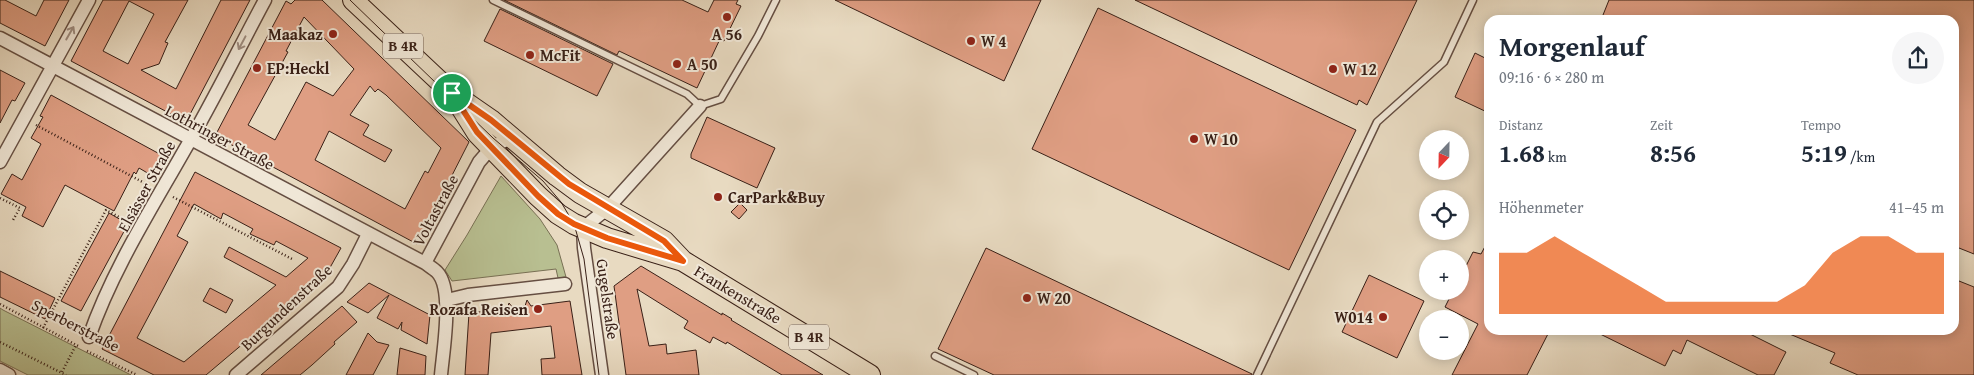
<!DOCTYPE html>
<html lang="de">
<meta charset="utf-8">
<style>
:root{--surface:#fff;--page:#f6f6f7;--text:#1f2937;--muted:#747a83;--accent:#ea580c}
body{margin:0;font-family:"Gentium Book Plus",serif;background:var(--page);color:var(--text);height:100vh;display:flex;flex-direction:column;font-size:19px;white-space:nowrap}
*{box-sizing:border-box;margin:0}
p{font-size:16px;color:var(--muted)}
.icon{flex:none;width:28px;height:28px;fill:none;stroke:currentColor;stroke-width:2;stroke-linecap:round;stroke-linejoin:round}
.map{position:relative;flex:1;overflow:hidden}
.details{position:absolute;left:1484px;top:15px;width:475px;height:320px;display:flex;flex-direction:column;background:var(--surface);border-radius:15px;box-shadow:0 2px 12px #0003}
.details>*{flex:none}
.needle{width:32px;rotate:202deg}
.tools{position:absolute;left:1419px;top:130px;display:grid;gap:10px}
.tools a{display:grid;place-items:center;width:50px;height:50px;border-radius:50%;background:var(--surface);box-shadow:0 2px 12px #0003;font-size:25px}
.pin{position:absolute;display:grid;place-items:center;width:42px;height:42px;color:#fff;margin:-21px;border:2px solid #fff;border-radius:50%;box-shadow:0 1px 5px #0007}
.round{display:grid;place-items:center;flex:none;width:52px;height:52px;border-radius:26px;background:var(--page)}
.headline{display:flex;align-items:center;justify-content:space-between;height:85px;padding:0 15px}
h1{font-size:28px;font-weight:600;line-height:38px}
.figures{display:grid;grid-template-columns:repeat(3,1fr);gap:8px;height:85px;padding:5px 15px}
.figures div{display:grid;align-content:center}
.figures b{font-size:25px;font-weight:600}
.figures small{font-size:14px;font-weight:400}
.figures p{font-size:14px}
.chart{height:140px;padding:10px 15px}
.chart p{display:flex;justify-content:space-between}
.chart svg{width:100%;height:90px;margin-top:5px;fill:var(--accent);opacity:.7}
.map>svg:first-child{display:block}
</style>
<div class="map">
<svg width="1974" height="375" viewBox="0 0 1974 375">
<rect width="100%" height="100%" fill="#e8dac1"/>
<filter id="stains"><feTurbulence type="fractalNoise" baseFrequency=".004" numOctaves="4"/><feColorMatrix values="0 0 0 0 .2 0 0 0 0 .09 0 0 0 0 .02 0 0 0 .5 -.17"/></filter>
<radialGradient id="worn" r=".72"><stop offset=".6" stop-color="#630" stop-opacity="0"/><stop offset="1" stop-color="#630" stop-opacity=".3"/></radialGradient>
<path fill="#b8bf91" stroke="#787054" d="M 501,176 L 540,219 L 557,245 L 566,277 L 558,278 L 556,269 L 452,281 L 445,270 L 467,235 Z
M 0,308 L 3,310 L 131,375 L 28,375 L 0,361 Z"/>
<path fill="#df9e83" stroke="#392017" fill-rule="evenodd" d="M 0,0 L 5,0 L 36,16 L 44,0 L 69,0 L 45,46 L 0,23 Z
M 103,0 L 188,0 L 165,42 L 168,43 L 159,64 L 141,70 L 176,89 L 221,0 L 250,0 L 186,122 L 71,61 ZM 129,1 L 154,14 L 128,64 L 103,51 Z
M 295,0 L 322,0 L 469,142 L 417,244 L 215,136 L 286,1 L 291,4 ZM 304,17 L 354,69 L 333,96 L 306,82 L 275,140 L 248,125 L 288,52 L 286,51 ZM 370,86 L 375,92 L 378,89 L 386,95 L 441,148 L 428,173 L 425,171 L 405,209 L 315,160 L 329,131 L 385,162 L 392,150 L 363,135 L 369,125 L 350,115 Z
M 504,0 L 682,0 L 708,12 L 714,0 L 738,0 L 736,4 L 741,6 L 724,41 L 720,39 L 697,88 L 619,51 L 617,55 Z
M 835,0 L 1041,0 L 1004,81 Z
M 1135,0 L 1417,0 L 1367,105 L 1359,100 L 1357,105 Z
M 1609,0 L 1974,0 L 1974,254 L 1954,246 L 1954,20 L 1601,20 Z
M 1098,8 L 1356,130 L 1289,270 L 1032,149 Z
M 500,9 L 613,64 L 597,96 L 484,41 Z
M 1475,53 L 1489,60 L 1489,113 L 1455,97 Z
M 0,70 L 25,83 L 15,101 L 12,100 L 0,123 Z
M 51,95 L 167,158 L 156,178 L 139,168 L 136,174 L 134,172 L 114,211 L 65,185 L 43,227 L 22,216 L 26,207 L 1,194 L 12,174 L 22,180 L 41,144 L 31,138 L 43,117 L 40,116 Z
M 707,117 L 775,148 L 757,188 L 691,158 L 691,154 Z
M 195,172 L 341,248 L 327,273 L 206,375 L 154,375 L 102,349 ZM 194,204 L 221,219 L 223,213 L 253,229 L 250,234 L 274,245 L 276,241 L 308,258 L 286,277 L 229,247 L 224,257 L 276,285 L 184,362 L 137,338 L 188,242 L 177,236 Z
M 740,203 L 747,210 L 739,219 L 731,212 Z
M 109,213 L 128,224 L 81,311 L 61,301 Z
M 1489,239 L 1489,330 L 1550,330 L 1527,375 L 1452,375 L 1478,324 L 1445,307 L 1453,291 L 1460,291 L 1460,278 L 1473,252 L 1481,254 Z
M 986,248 L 1252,374 L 1252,375 L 994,375 L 938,349 Z
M 641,266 L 722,315 L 722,313 L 732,319 L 731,320 L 823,375 L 782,375 L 727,342 L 726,344 L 713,337 L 710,343 L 684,328 L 688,321 L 637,289 L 649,346 L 666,344 L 667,354 L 696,350 L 699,375 L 626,375 L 614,286 Z
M 0,271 L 55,298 L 45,319 L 0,297 Z
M 1369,275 L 1424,301 L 1397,358 L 1342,332 Z
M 1954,279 L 1974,287 L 1974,375 L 1858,375 L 1830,363 L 1835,353 L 1780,330 L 1954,330 Z
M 369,283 L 430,315 L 427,344 L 401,330 L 402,322 L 398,329 L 377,318 L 389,295 L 368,313 L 347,302 Z
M 210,288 L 233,300 L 226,313 L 203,301 Z
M 527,300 L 531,306 L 570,301 L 582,375 L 542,375 L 541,359 L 555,358 L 551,326 L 491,333 L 488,375 L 465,375 L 469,313 L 507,309 L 509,303 L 513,308 L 525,306 Z
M 342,306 L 357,322 L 334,342 L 335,344 L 312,365 L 300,375 L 261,375 Z
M 1592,330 L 1742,330 L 1786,352 L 1774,375 L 1758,375 L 1687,340 L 1681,354 L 1673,350 L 1665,366 Z
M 368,333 L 377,342 L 389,345 L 373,375 L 346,375 Z
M 400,348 L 426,356 L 425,375 L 397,375 Z"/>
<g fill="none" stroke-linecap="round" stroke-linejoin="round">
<defs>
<path id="service" d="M 493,0 L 687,94 L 700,106 L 721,99 L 758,36 L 776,0
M 935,356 L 974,375
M 1257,375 L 1377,122 L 1444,62 L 1473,0"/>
<path id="minor" d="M 0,38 L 425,263
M 0,162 L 89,0
M 447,300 L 468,295 L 565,284
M 89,337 C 112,271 150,211 184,151 C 213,102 238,50 265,0
M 0,370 L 9,375
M 236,375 L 338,287 L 353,264 L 368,234
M 441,375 C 443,351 454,289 437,272 C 434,269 429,266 425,263 L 479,162 L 492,147 L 511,138
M 602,375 L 584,248 L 583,228 L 608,208 L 700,106"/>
<path id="primary" d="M 353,0 L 452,93 L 491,120 L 557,176 L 580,193 L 664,241 L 683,261
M 452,93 L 477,133 L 538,196 L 558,214 L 574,224 L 607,238 L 683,261 L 870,375"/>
</defs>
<use href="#service" stroke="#654e42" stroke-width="9"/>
<use href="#minor" stroke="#654e42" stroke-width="15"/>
<use href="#primary" stroke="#392017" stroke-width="22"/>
<path stroke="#392017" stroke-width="2.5" stroke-dasharray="1 2.5" stroke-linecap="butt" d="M 36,125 L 150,186
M 173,197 L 294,260
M 0,198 L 20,208 L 13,220
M 608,288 L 612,323
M 0,304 L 80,347
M 43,328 L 106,210 L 130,223
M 0,342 L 66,375
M 87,351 L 137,375
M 62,372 L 76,345"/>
<use href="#service" stroke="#f0e7d7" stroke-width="6"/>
<use href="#minor" stroke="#f0e7d7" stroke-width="12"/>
<use href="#primary" stroke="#e8dac1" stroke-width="20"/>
<path stroke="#392017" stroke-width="1" d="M 350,0 L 493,138 L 543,181 L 561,202 L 574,224 L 584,259 L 599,375"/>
</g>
<defs><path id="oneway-shaft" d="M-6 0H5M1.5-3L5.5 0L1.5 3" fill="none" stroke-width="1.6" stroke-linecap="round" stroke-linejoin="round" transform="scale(1.25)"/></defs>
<g stroke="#9e8d81">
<use href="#oneway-shaft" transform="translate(70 33) rotate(-60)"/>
<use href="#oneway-shaft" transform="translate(242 43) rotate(118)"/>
</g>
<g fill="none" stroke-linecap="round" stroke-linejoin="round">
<defs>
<path id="route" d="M 452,93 L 491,120 L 569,184 L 664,241 L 683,261 L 607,238 L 574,224 L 558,214 L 538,196 L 477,132 Z"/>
</defs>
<use href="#route" stroke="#fff" stroke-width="10"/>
<use href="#route" stroke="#ea580c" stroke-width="6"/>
</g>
<g fill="#8f2418" stroke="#f0e7d7" stroke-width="2">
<circle cx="727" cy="17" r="5"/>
<circle cx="333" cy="34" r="5"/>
<circle cx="971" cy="41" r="5"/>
<circle cx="530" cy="55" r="5"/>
<circle cx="677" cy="64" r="5"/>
<circle cx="257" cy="68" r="5"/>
<circle cx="1333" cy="69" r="5"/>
<circle cx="1194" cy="139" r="5"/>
<circle cx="718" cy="197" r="5"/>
<circle cx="1027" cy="298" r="5"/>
<circle cx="538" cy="309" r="5"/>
<circle cx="1383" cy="317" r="5"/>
</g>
<g text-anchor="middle" stroke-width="4" stroke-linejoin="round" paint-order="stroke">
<g fill="#f0e7d7" stroke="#705c51" stroke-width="1">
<rect x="383" y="33.5" width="40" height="25" rx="4"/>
<rect x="789" y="324.5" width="40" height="25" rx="4"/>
</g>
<g font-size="15" font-weight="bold" fill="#392017">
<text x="403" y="51">B 4R</text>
<text x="809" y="342">B 4R</text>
</g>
<g font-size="16" font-weight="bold" fill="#392017" stroke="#f0e7d7" text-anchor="start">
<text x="323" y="40" text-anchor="end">Maakaz</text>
<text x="727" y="40" text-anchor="middle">A 56</text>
<text x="981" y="47">W 4</text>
<text x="540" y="61">McFit</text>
<text x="687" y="70">A 50</text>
<text x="267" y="74">EP:Heckl</text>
<text x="1343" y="75">W 12</text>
<text x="1204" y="145">W 10</text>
<text x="728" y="203">CarPark&amp;Buy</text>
<text x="1037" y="304">W 20</text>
<text x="528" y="315" text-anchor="end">Rozafa Reisen</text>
<text x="1373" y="323" text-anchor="end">W014</text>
</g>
<g font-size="16" fill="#392017" stroke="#f0e7d7">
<text transform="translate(220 137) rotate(28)" y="6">Lothringer Straße</text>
<text transform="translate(146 186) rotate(-61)" y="6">Elsässer Straße</text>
<text transform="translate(435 210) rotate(-62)" y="6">Voltastraße</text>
<text transform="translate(738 294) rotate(31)" y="6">Frankenstraße</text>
<text transform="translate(608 299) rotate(82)" y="6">Gugelstraße</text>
<text transform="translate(286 307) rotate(-43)" y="6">Burgundenstraße</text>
<text transform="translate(76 325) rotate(27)" y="6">Sperberstraße</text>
</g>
</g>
<rect width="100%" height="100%" filter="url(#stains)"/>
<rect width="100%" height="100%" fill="url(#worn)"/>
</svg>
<div class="tools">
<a><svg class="needle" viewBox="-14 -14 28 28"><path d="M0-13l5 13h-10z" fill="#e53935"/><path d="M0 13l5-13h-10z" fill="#747a83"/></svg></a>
<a><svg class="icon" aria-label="locate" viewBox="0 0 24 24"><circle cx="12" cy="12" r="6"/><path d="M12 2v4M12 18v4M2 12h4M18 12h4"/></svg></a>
<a>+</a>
<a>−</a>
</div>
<div class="pin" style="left:452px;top:93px;background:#1e9e55"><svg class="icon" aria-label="arrive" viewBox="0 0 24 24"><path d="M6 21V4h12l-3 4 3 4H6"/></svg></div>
<section class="details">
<div class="headline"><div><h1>Morgenlauf</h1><p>09:16 · 6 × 280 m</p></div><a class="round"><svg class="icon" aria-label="share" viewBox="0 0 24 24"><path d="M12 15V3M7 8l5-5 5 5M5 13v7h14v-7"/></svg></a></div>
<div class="figures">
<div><p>Distanz</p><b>1.68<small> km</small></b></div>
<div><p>Zeit</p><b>8:56</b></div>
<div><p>Tempo</p><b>5:19<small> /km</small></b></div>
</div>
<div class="chart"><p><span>Höhenmeter</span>41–45 m</p>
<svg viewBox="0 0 160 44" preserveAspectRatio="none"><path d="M0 44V14L10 14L20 6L30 14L40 22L50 30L60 38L70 38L80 38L90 38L100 38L110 30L120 14L130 6L140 6L150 14L160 14V44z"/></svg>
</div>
</section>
</div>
